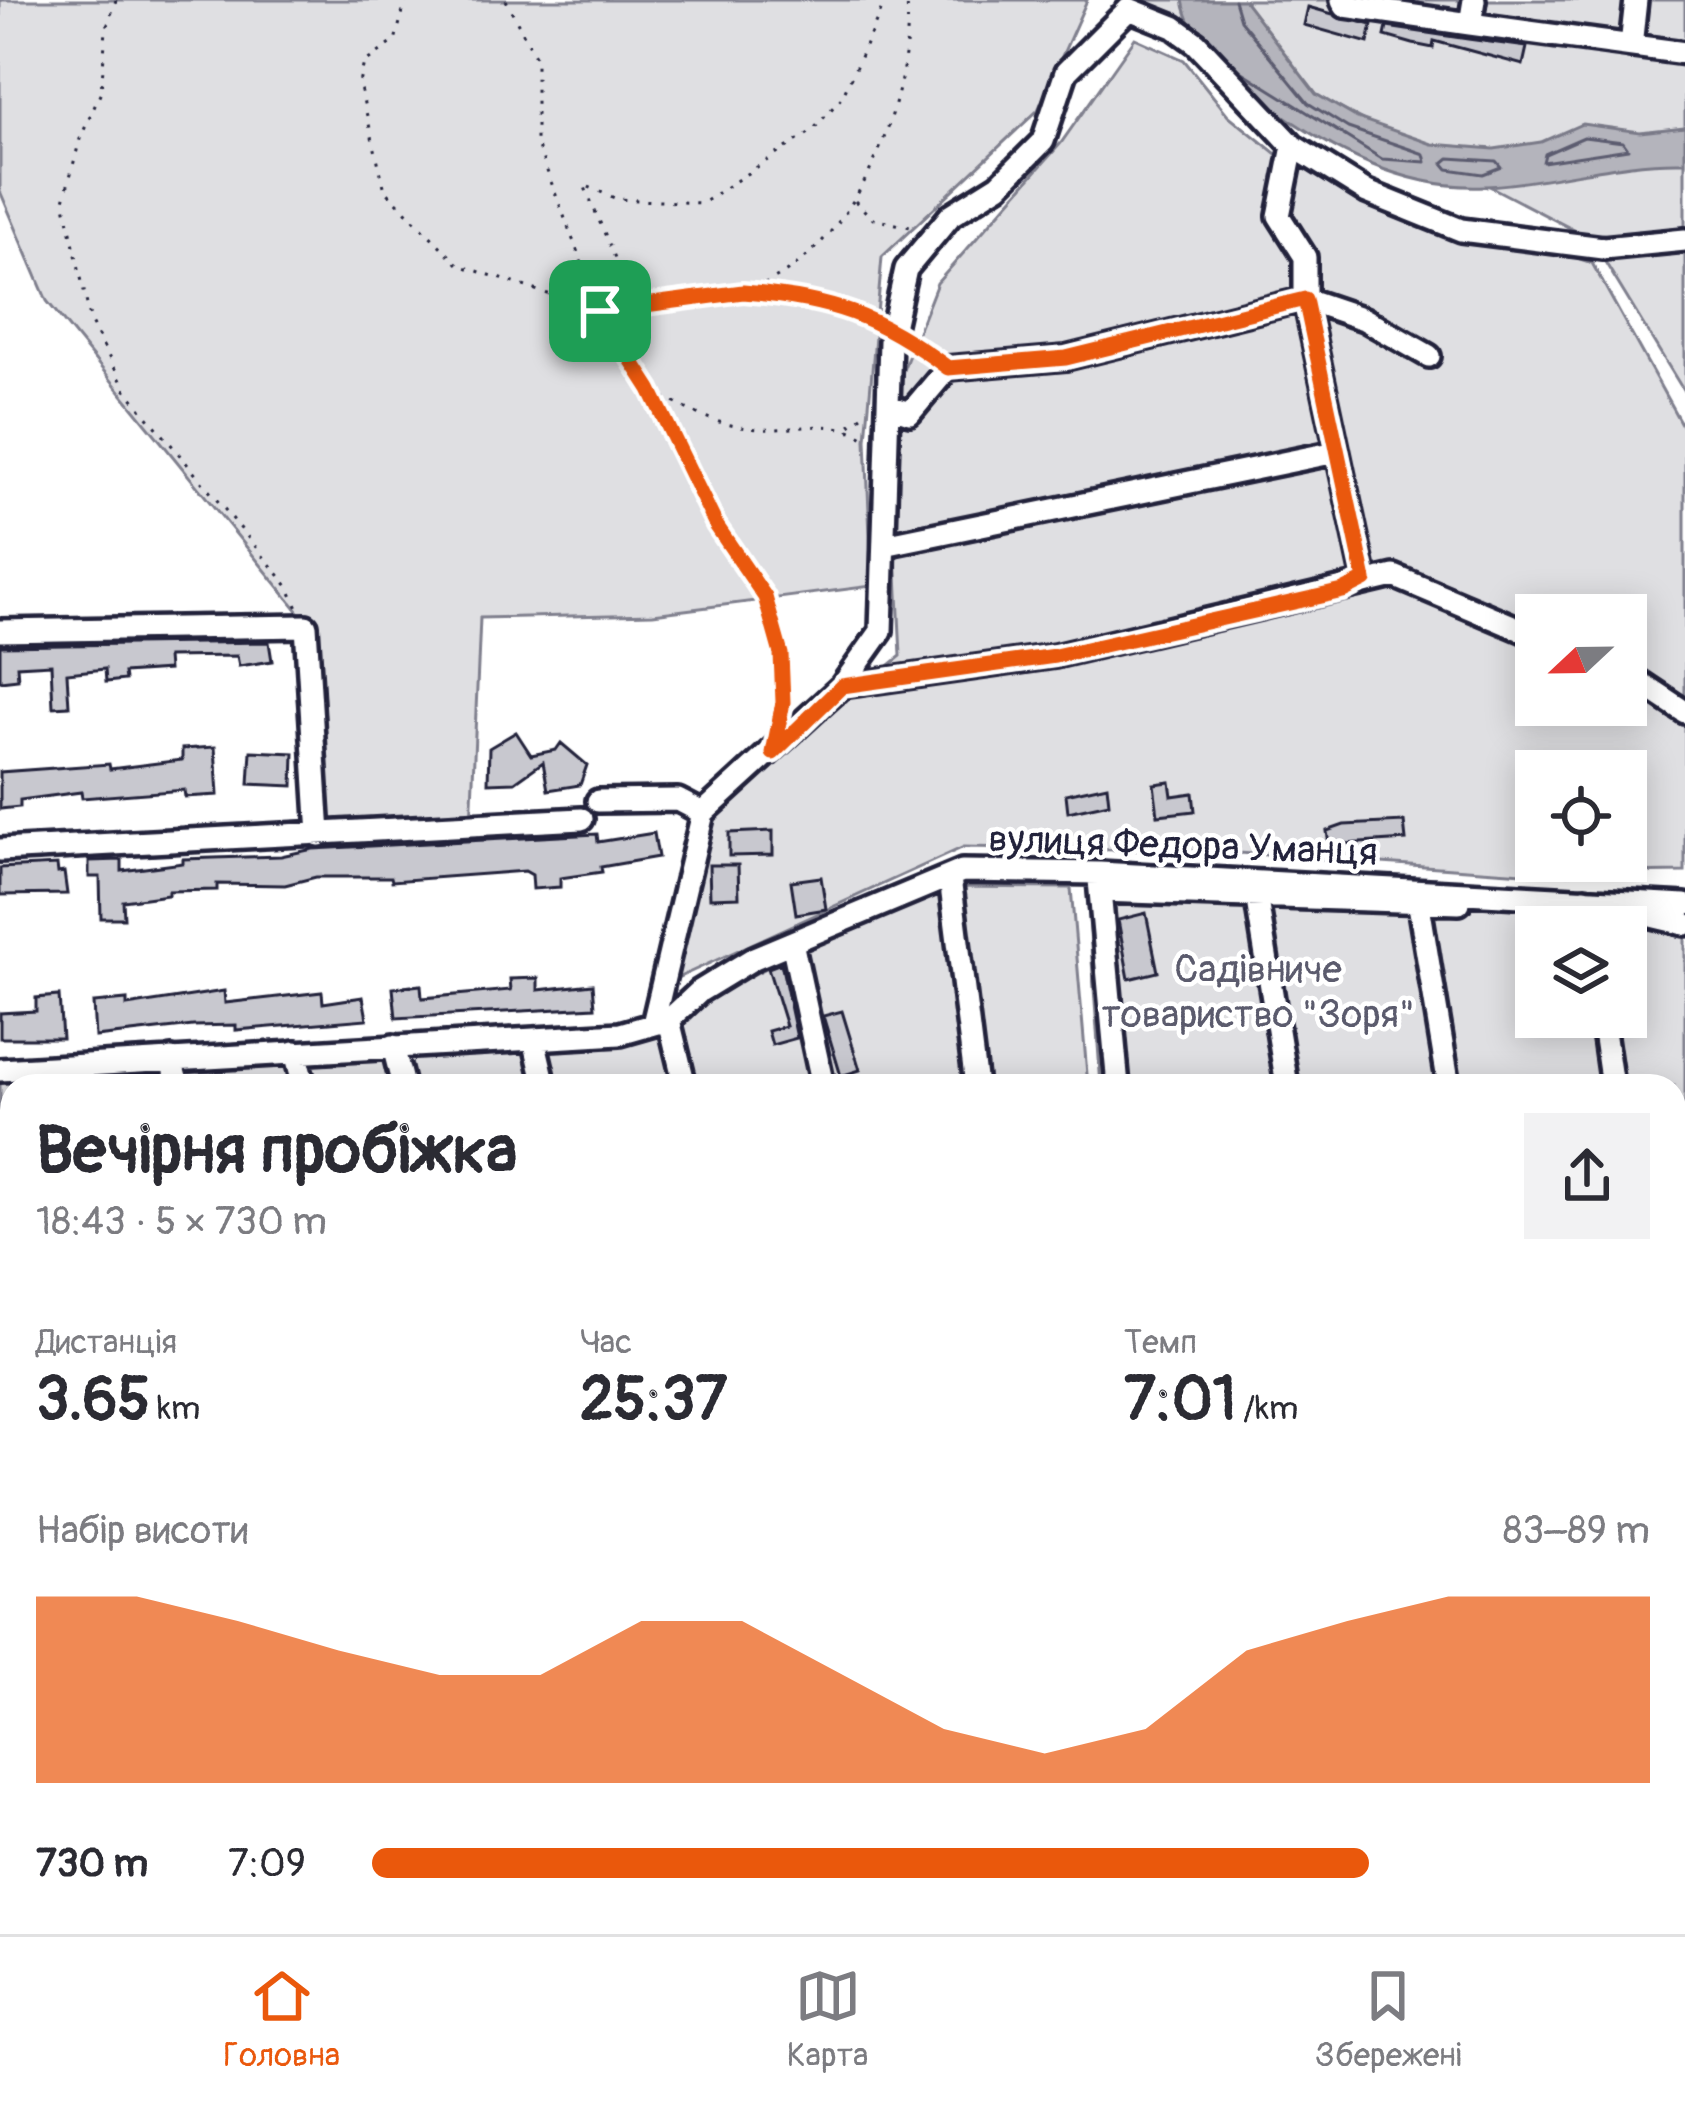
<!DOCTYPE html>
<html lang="uk">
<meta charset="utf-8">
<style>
:root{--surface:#fff;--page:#f2f2f3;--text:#2b2b33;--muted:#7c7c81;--line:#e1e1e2;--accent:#ea580c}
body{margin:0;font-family:Pangolin,sans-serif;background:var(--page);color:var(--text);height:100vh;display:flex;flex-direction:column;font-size:45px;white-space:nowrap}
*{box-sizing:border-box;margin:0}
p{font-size:39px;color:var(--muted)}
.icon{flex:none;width:66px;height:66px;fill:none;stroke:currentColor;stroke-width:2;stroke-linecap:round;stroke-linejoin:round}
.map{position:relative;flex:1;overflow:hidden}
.side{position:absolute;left:0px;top:1074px;width:1686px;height:861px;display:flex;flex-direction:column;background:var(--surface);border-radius:36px 36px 0 0;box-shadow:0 6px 30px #0003}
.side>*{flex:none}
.needle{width:78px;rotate:248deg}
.fabs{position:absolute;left:1515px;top:594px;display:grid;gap:24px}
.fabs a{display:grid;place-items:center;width:132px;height:132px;border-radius:0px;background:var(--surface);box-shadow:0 6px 30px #0003;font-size:60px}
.pin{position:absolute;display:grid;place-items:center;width:102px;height:102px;color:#fff;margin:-51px;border-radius:24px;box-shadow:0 6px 18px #0006}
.round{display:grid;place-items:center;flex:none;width:126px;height:126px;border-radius:0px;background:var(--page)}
.summary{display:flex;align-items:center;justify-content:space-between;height:204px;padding:0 36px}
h1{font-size:66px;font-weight:700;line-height:90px}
.figures{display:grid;grid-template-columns:repeat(3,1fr);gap:18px;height:204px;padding:12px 36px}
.figures div{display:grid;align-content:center}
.figures b{font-size:60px;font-weight:700}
.figures small{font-size:33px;font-weight:400}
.figures p{font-size:33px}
.chart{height:336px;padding:24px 36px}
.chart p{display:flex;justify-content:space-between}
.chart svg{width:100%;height:216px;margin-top:12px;fill:var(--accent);opacity:.7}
ul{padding:0 36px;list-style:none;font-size:39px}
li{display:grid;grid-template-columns:192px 144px 1fr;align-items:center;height:90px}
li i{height:30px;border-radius:15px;background:var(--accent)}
.tabs{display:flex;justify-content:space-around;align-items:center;height:168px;border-top:3px solid var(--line);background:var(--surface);font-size:33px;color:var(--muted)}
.tabs a{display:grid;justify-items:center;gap:6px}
.tabs .selected{color:var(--accent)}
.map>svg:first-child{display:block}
</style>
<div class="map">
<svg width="1685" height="1934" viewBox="0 0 1685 1934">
<rect width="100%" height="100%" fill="#fff"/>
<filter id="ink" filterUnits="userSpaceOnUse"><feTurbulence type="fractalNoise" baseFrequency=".00833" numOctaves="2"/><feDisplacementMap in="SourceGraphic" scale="24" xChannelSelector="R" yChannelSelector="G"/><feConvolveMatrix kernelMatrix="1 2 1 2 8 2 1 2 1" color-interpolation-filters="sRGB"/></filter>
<g filter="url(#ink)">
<path fill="#dfdfe2" stroke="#80808e" stroke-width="3" fill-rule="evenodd" d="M 0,0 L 1087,0 L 1038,110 L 882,257 L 866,439 L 872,586 L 653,614 L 480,618 L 471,826 L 321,831 L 308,623 L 47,301 L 0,191 Z
M 1146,0 L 1685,0 L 1685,393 L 1591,239 L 1146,7 Z
M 1135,38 L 1184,60 L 1228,115 L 1281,158 L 1592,263 L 1685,431 L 1685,872 L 1538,874 L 1224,852 L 964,847 L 675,979 L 707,815 L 901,656 L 889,406 L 937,283 L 1061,143 ZM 1536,615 L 1626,615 L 1626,705 L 1536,705 ZM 1536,771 L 1626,771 L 1626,861 L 1536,861 Z
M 956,887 L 1071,888 L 1088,1086 L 12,1086 L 12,1923 L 176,1923 L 169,1934 L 0,1934 L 0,1082 L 76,1081 L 230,1061 L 617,1044 L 819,941 Z
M 1087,890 L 1685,905 L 1685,1934 L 1103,1934 L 1100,1923 L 1674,1923 L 1674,1086 L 1101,1086 ZM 1536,927 L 1626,927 L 1626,1017 L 1536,1017 Z"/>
<path fill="#b4b4bc" stroke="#7a7a88" stroke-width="3" d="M 1183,0 L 1244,0 L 1316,94 L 1357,118 L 1432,144 L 1494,149 L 1541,142 L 1582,124 L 1640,132 L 1685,127 L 1685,162 C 1617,160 1552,183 1485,186 C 1404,190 1331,150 1267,104 C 1233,81 1190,43 1183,0 Z"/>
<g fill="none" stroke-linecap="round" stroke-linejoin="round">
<path stroke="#5c5c6f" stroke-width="3" d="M 1234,0 L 1240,20 L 1308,103 L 1348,128 L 1424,154 L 1426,162 L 1382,159 L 1241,71
M 1584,137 L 1623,142 L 1628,149 L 1543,162 L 1545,154 Z
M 1449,158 L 1496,161 L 1501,167 L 1483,174 L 1448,169 L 1443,163 Z"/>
</g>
<path fill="#c8c8cf" stroke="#22223b" stroke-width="3" d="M 1308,7 L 1372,25 L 1368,43 L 1304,25 Z
M 1387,27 L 1468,39 L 1527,47 L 1523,65 L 1434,41 L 1433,48 L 1413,44 L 1385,36 Z
M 269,642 L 272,661 L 239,666 L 237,656 L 167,657 L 168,670 L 124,673 L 125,680 L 106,682 L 105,669 L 67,673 L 69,706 L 53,707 L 51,664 L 17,666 L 18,679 L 0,681 L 0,646 Z
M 516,732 L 531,755 L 556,750 L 561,743 L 587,765 L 580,785 L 548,790 L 543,762 L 515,782 L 488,783 L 489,748 Z
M 215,747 L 218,795 L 185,797 L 184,790 L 82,798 L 81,792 L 20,800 L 20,807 L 0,809 L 0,772 L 109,764 L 110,769 L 182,760 L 182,749 Z
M 251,751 L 294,753 L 293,786 L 249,784 Z
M 1170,782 L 1172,796 L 1193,793 L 1195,811 L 1158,815 L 1154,784 Z
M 1107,785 L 1109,803 L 1068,812 L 1066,794 Z
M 1404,822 L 1406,840 L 1329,845 L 1327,831 L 1344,825 Z
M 773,831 L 773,855 L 729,856 L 729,833 Z
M 654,833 L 658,857 L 601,867 L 602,872 L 560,878 L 560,887 L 533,889 L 532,875 L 525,871 L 392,881 L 391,877 L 316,877 L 285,885 L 217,884 L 217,890 L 168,891 L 168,895 L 123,901 L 124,918 L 101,918 L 100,877 L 89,877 L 89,861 L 122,860 L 122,871 L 183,863 L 183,859 L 281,856 L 313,849 L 597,834 L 598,842 Z
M 57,865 L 58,873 L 64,872 L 67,894 L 0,895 L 0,868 Z
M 709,865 L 738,865 L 739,897 L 710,898 Z
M 821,877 L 826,909 L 796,914 L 791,881 Z
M 1146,913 L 1158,972 L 1129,979 L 1118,920 Z
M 781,963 L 797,1038 L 772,1045 L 768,1031 L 786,1026 L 768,968 Z
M 538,978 L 538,990 L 593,984 L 595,1007 L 396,1018 L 393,988 L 421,985 L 422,998 L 511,990 L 510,979 Z
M 224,991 L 225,1003 L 322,992 L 323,1003 L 363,997 L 367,1019 L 236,1030 L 236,1025 L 193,1026 L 95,1037 L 93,1003 L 127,1000 L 127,1006 Z
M 59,996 L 62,1038 L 0,1038 L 0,1013 L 36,1011 L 36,998 Z
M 842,1011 L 860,1070 L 841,1076 L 823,1016 Z"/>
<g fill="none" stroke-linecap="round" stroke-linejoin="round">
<defs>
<path id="minor" d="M 1342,0 L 1345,6 L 1470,24
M 1474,0 L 1470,24 L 1685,53
M 1129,9 L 1174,27 L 1196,43 L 1293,146 L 1367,192 L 1461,230 L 1603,248 L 1685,240
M 1631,46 L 1636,0
M 1293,146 L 1279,216 L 1305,257 L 1305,299 L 1364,319 L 1429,356
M 889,406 L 910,413 L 948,368 L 1066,358 L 1305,299 L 1365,580
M 884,545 L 1336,452
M 0,631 L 306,626 L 319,835
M 1626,673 L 1685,712
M 842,686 L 1055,656 L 1394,576 L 1536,636
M 598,801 L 678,800 L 703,813
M 0,850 L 582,819
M 950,878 L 976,1086
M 1099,880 L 1118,1086
M 1100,891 L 1459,903
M 1585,899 L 1589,927
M 1257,900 L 1287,1086
M 1419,905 L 1449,1086
M 1622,909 L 1685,924
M 792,942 L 823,1086
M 1602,1017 L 1612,1086
M 654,1020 L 703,813 L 842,686 L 881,631 L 890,341 L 906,269 L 951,215 L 999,185 L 1043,141 L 1066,72 L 1129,9
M 669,1020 L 685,1086
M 534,1039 L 545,1086
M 393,1046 L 403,1086
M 295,1052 L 304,1086
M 171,1059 L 178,1086
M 0,1070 L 620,1034 L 669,1020 L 700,991 L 754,958 L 962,871 L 1099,873 L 1685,905
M 0,1445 L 12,1495
M 1674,1516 L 1685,1592
M 114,1923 L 117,1934
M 426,1923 L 433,1934
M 706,1923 L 711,1934
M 1075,1923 L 1077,1934
M 1265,1923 L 1267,1934
M 1426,1923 L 1427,1934
M 1590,1923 L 1592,1934
M 825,1934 L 837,1923"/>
</defs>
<use href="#minor" stroke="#22223b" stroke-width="30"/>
<path stroke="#22223b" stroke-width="3" stroke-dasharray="3 9" stroke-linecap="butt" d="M 116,0 L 106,30 L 101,92 L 80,139 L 64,200 L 91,323 L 126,390 L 288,586 L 298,608
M 406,0 L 395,41 L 364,63 L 359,83 L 385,190 L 459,265 L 600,311 L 635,305 L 584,185 L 617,199 L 702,203 L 812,131 L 842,97 L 886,0
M 506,0 L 536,58 L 536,142 L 600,311 L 650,389 L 716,525 L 765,597 L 781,654 L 781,712
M 855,201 L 873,219 L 915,228
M 745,293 L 791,296 L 876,320
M 635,305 C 671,301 712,302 746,291 C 853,258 914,104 907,0
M 910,340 L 931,356
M 653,391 C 689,411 720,428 762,429 C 797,431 835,417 865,438
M 850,425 L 866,413"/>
<use href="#minor" stroke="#fff" stroke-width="21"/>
</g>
</g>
<g fill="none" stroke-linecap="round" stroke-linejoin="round" filter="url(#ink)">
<defs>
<path id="route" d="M 743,292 C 832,299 877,315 948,368 L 1066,358 L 1305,299 L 1365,580 L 1343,591 L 1055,656 L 842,686 L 773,753 L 783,702 L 781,654 L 765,597 L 716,525 L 650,389 L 600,311 Z"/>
</defs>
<use href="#route" stroke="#fff" stroke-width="24"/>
<use href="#route" stroke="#ea580c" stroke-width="15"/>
</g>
<g text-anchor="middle" stroke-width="9" stroke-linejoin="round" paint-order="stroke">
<g font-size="39" fill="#22223b" stroke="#fff">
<text transform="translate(1183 844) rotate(2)" y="14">вулиця Федора Уманця</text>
</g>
<g font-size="39" fill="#5b5b6d" stroke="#fff">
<text x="1258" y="982">Садівниче<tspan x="1258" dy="45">товариство "Зоря"</tspan></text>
</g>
</g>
</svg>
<div class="fabs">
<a><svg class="needle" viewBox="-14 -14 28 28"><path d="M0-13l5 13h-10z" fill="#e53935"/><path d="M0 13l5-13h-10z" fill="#7c7c81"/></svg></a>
<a><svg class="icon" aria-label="locate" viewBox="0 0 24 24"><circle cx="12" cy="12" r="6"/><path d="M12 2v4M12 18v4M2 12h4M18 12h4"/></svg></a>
<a><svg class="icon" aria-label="layers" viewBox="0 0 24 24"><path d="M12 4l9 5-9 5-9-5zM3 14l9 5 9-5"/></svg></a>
</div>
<div class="pin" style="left:600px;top:311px;background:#1e9e55"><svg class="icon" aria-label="arrive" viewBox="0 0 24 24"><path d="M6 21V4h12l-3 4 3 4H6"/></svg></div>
<section class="side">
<div class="summary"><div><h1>Вечірня пробіжка</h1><p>18:43 · 5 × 730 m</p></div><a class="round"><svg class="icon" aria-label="share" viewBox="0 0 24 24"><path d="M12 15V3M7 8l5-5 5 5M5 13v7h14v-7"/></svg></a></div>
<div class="figures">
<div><p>Дистанція</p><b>3.65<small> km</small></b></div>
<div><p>Час</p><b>25:37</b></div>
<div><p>Темп</p><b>7:01<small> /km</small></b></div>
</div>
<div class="chart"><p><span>Набір висоти</span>83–89 m</p>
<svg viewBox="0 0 160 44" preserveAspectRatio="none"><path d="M0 44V6L10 6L20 11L30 17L40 22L50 22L60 11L70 11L80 22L90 33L100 38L110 33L120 17L130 11L140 6L150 6L160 6V44z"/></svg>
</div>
<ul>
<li><b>730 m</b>7:09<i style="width:78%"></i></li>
</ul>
</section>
</div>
<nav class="tabs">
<a class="selected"><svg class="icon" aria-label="home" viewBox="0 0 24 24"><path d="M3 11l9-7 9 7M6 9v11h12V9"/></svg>Головна</a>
<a><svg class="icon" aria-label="map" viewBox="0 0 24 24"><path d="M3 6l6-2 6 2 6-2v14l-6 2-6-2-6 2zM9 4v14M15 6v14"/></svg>Карта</a>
<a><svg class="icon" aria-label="saved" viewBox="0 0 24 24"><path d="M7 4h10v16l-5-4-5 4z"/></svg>Збережені</a>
</nav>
